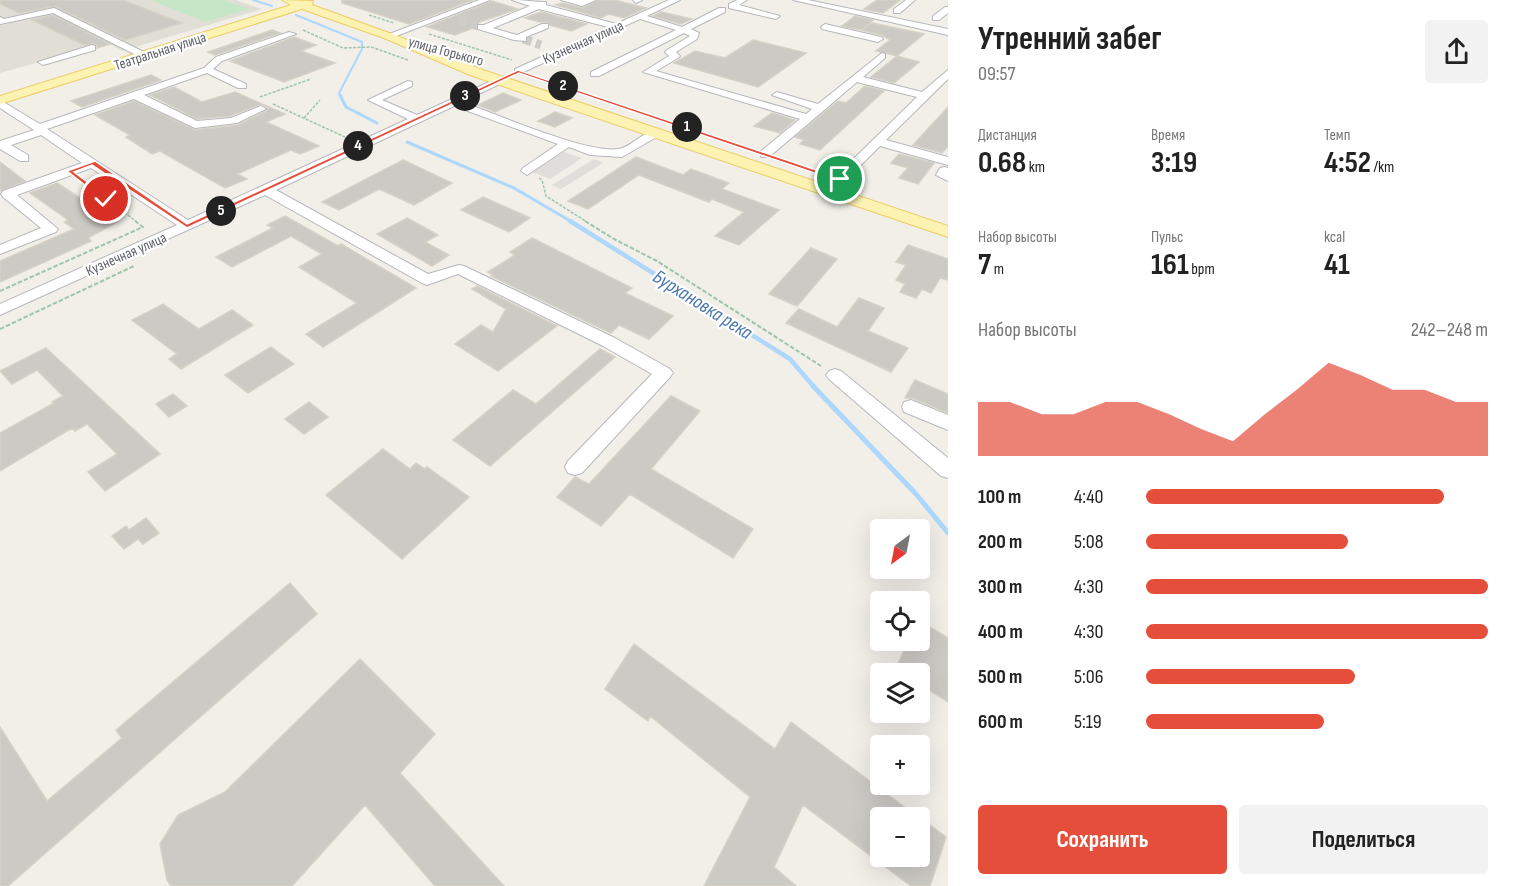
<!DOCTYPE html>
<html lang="ru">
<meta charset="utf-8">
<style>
:root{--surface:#fff;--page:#f2f2f2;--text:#222;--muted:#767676;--accent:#e44e3b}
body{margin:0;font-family:"Sofia Sans Condensed",sans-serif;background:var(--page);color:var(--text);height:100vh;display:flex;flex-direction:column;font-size:22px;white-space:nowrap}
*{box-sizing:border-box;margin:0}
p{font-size:20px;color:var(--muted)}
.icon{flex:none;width:33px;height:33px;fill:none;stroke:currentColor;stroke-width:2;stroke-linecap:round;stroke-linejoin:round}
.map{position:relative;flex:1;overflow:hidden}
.side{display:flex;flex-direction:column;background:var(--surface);width:570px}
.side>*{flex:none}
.needle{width:39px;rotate:212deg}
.fabs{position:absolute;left:870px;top:519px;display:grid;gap:12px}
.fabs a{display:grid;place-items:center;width:60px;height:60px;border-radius:6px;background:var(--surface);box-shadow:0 6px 24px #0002;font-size:30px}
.pin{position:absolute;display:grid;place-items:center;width:51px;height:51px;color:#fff;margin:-26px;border:3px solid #fff;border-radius:50%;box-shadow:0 2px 6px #0007}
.km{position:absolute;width:30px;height:30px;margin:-15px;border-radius:50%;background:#222;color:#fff;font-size:16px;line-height:30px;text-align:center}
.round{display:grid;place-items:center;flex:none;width:63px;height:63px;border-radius:6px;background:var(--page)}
.head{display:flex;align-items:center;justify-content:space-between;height:102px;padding:0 30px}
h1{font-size:33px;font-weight:700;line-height:45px}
.figures{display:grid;grid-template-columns:repeat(3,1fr);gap:9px;height:102px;padding:6px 30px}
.figures div{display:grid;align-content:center}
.figures b{font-size:30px;font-weight:700}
.figures small{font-size:16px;font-weight:400}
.figures p{font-size:16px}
.chart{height:168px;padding:12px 30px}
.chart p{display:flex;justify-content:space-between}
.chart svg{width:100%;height:108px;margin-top:6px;fill:var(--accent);opacity:.7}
.button{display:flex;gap:12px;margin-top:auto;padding:12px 30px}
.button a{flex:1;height:69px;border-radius:6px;background:var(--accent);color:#fff;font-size:24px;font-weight:700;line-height:69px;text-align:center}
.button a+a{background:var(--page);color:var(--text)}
ul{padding:0 30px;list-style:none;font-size:20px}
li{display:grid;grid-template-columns:96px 72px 1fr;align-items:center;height:45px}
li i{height:15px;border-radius:8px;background:var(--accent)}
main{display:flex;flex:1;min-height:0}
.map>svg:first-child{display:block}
</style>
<main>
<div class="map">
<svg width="948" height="886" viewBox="0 0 948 886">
<rect width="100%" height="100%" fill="#f1efe8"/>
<path fill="#e0deda" d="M 564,152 L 582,158 L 550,179 L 532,172 Z
M 594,159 L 603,163 L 561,189 L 552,185 Z"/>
<path fill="#e1ded6" d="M 0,0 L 236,0 L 262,9 L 122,51 L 108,43 L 0,73 Z"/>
<path fill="#c6e7c7" d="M 150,0 L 224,0 L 249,9 L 205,22 Z"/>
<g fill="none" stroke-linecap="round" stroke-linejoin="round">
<path stroke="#add7fc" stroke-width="2" d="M 253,0 L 272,6
M 296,15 L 362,42 L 362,49 L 339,93 L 341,97"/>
<path stroke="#add7fc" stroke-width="3" d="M 340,95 L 346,107 L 377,123
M 407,142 L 514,188 L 572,222"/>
<path stroke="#add7fc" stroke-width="4.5" d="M 570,221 L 790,359 L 814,387"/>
<path stroke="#add7fc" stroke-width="5" d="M 813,386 L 916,494 L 948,533"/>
</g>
<path fill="#cccac5" stroke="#d5d1c6" stroke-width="1.5" d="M 0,0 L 122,0 L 182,23 L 125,40 L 55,6 L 19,13 L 0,4 Z
M 342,0 L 473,0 L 409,24 L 342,3 Z
M 598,0 L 614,0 L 646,8 L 624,18 L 609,14 L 601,18 L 556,5 L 562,3 L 583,8 Z
M 877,0 L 900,0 L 883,13 L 864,9 Z
M 492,1 L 518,9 L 476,23 L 476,27 L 455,35 L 427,27 Z
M 541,12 L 587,24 L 571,31 L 550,25 L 548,22 L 540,22 L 525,18 Z
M 661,12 L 692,19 L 681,24 L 653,16 Z
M 53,15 L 110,44 L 97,48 L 97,45 L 93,43 L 84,45 L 32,20 Z
M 855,16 L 873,20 L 861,30 L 842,26 Z
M 872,23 L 924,34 L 897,56 L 876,51 L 890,40 L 882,35 L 861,30 Z
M 272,30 L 280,33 L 215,55 L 208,52 Z
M 294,37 L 316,45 L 301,51 L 335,63 L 284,82 L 230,61 Z
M 753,40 L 806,53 L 758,87 L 674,63 L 695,51 L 725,58 Z
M 897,56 L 919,62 L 894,83 L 871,77 Z
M 151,75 L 161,80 L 82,107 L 71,101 Z
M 865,86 L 884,91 L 820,150 L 800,144 L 804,140 L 795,137 L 838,101 L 846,103 Z
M 174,87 L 202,102 L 235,92 L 262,104 L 230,116 L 197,119 L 150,95 Z
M 503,93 L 521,100 L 495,112 L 478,105 Z
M 134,101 L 195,130 L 238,125 L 267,111 L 268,108 L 262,104 L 285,114 L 266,122 L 319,146 L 300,154 L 291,150 L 237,174 L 247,179 L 225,188 L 160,151 L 152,154 L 126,137 L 130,135 L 95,115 Z
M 948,107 L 948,146 L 942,153 L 913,145 Z
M 555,112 L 572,118 L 555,127 L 538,121 Z
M 772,113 L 795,120 L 780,133 L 754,126 Z
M 899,154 L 934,163 L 918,184 L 899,178 L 908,168 L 891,163 Z
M 636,157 L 683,175 L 691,169 L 729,183 L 722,189 L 779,210 L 739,245 L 715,236 L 744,212 L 712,199 L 709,202 L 639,175 L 588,209 L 568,201 Z
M 403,160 L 452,183 L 414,205 L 379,189 L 339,210 L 322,202 Z
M 0,162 L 25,181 L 0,191 Z
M 57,183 L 117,222 L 88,238 L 91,241 L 0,282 L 0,261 L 74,229 L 64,222 L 68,220 L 30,193 Z
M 483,197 L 530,218 L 509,232 L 461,210 Z
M 285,216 L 338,246 L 341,244 L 416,288 L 323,347 L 306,334 L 357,303 L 299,267 L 322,254 L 291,236 L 232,267 L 216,257 L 273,228 L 267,225 Z
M 407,218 L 438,235 L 425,242 L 449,255 L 432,266 L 377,234 Z
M 532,238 L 632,288 L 625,293 L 673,316 L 649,339 L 619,325 L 611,333 L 491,276 L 493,275 L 488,272 L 515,255 L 510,252 Z
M 908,245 L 948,259 L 948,280 L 940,278 L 931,293 L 922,289 L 916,298 L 900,292 L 905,284 L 896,280 L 906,265 L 896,262 Z
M 811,248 L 837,259 L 797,306 L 769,294 Z
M 477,286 L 557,326 L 498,371 L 455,344 L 481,325 L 493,332 L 506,309 L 472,289 Z
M 859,298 L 884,308 L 868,331 L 908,348 L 891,372 L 786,323 L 799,309 L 837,327 Z
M 163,304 L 199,329 L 232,310 L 253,325 L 181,369 L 169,359 L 177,354 L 132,320 Z
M 271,347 L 294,364 L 248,393 L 225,375 Z
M 46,348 L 160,454 L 105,491 L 88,472 L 117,454 L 87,424 L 75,431 L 72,428 L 0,471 L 0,433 L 54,403 L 52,402 L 63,396 L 37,370 L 12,384 L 0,371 Z
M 600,349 L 615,357 L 490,466 L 453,440 L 513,390 L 536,404 Z
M 915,380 L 948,394 L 948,413 L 912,398 L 905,398 Z
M 173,394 L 187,406 L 169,417 L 156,404 Z
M 671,396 L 700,411 L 651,469 L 753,529 L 733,558 L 630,494 L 601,526 L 557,497 L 575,477 L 589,484 Z
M 309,402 L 328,417 L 304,434 L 285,419 Z
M 383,449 L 410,469 L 416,463 L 425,469 L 427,467 L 469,497 L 402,559 L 326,495 Z
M 146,518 L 159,533 L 143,544 L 138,539 L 124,549 L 112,536 L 126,526 L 129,530 Z
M 290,583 L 317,614 L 8,886 L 0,886 L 0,727 L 47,801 L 122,738 L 116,730 Z
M 920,621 L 948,638 L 948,702 L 920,684 L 920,674 L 904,674 L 896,668 L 909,640 L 920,640 Z
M 634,644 L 775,749 L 791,722 L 919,818 L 880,818 L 880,856 L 920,856 L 920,818 L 946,837 L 930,886 L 911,886 L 803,805 L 774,867 L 796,886 L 704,886 L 750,797 L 650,716 L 648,721 L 605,689 Z
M 360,659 L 435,734 L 400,773 L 504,886 L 435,886 L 365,805 L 292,886 L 171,886 L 167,880 L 160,844 L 178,815 L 225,792 Z"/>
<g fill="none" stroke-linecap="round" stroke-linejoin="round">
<path stroke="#ccccc8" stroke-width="9" stroke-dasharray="9 4.5" stroke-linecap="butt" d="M 458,20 L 478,26
M 523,39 L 541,45"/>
<defs>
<path id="minor" d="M 479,0 L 490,0 L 391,38 L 384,36 Z
M 512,0 C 524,0 535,2 546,2 L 546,5 L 616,24 L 669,0 L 680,0 L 647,16 L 682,27 L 719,8 L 725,8 L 725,12 L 691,29 L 699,33 L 697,39 L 676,52 L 680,56 L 678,58 L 656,71 L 806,114 L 812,109 L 772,95 L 777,92 L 818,104 L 882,53 L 885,54 L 885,58 L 863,77 L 922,92 L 948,70 L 948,79 L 886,140 L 948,157 L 948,165 L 880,146 L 844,182 L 836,182 L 834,179 L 836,176 L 917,97 L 857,82 L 769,157 L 761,157 L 761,151 L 800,119 L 643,72 L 669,56 L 665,52 L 667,50 L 690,36 L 684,33 L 599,76 L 591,76 L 591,72 L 676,30 L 640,19 L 521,73 L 515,73 L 515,69 L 608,27 L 539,9 L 493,28 L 517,35 L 542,24 L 548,24 L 548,28 L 526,37 L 526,41 L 514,40 L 478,29 L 478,25 L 484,25 L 530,6 Z
M 561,0 L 596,0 L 582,6 Z
M 633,0 L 642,0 L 636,3 Z
M 737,0 L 747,0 L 739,5 L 780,16 L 776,19 L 729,8 L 729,4 Z
M 793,0 L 808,0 L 948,29 L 948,35 Z
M 906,0 L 915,0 L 900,13 L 894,13 L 894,9 Z
M 945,7 L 948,7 L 948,13 L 939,20 L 933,20 L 933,16 Z
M 54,8 L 148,54 L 150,56 L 142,58 L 53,13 L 0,24 L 0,17 L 4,19 Z
M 825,24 L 881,37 L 883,39 L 878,42 L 822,29 L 821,27 Z
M 289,32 L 296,34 L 222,61 L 213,69 L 246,84 L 246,88 L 238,88 L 207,73 L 144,95 L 197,121 L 231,118 L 261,106 L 266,109 L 237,123 L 195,128 L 134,99 L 47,129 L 188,220 L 408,119 L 368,100 L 408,81 L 412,82 L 412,86 L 382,100 L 417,115 L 500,77 L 504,78 L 504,82 L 462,102 C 496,114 588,154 618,149 C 633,147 645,128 660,131 L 660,135 L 622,157 L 590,155 L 569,147 L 527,175 L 521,171 L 523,168 L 558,144 L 454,106 L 276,190 L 428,274 L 459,265 L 464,266 L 615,338 L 670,369 L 673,373 L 670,377 L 582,473 L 575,475 L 568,473 L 565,467 L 568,461 L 652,374 L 603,346 L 458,274 L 427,285 L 422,283 L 265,195 L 0,315 L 0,304 L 177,225 L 91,168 L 17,195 L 58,229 L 56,232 L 0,254 L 0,245 L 41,228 L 3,197 L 1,194 L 3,191 L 82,163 L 41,135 L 11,145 L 28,155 L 28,161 L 20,161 L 0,149 L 0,141 L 34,130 L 0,108 L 0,100 L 40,124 L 204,68 L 216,57 Z
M 92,45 L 95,46 L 95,50 L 43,65 L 38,62 Z
M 944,167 L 948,168 L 948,181 L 936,175 L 940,168 Z
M 835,369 L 841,371 L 948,458 L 948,478 L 941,476 L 829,379 L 826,375 L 829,371 Z
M 911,400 L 948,415 L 948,430 L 904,412 L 902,407 L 904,402 Z"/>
<path id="major" d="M 282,0 L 313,1 L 312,5 L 392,34 L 480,69 L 948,226 L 948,237 L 470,75 L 384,38 L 302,9 L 0,104 L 0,96 L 291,5 Z"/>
</defs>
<use href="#minor" stroke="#b5b8bc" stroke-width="2"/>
<use href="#major" stroke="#edcc65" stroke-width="2"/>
<path stroke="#9ec5aa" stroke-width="1.5" stroke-dasharray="3 1.5" stroke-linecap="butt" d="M 369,15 L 394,23
M 303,30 L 343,48 L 371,47 L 408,60
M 429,34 L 512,60
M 260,97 L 311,79
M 273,104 L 345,137
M 304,118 L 320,100
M 539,178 L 542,180 L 546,196 L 587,222
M 81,180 L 137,222"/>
<path stroke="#9ec5aa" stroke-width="2" stroke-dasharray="4.5 2" stroke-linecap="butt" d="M 585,221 L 614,239 L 657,261 L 821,366
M 0,291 L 143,227 L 135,221
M 0,329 L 134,266"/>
<use href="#minor" fill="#fff" fill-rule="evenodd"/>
<use href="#major" fill="#fcf3b2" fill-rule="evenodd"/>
</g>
<path fill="#e44e3b" stroke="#fff" stroke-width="1.5" d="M 518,70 L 843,179 L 838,181 L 519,73 L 187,228 L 92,165 L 74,172 L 109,198 L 109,200 L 104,200 L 67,171 L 95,161 L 187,224 Z"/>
<g text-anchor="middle" stroke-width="4.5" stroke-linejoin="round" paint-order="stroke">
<g font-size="15" fill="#5f6368" stroke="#fff">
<text transform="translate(583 42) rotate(-24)" y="5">Кузнечная улица</text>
<text transform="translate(160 51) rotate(-18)" y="5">Театральная улица</text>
<text transform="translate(446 51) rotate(15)" y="5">улица Горького</text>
<text transform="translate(126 254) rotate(-24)" y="5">Кузнечная улица</text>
</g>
<g font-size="20" font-style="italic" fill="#4877af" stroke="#fff">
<text transform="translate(703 304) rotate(32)" y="7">Бурхановка река</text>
</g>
</g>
</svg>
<div class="fabs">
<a><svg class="needle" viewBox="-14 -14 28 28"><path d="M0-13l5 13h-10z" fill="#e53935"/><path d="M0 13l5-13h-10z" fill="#767676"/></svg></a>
<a><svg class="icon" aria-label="locate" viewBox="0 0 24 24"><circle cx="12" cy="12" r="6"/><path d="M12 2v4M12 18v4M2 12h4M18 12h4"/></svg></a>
<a><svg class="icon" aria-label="layers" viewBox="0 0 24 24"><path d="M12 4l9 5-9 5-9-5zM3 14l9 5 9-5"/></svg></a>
<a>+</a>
<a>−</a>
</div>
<div class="pin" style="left:840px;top:179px;background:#1e9e55"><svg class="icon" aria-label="arrive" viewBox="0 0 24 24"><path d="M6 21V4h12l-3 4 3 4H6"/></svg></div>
<div class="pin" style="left:106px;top:199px;background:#d93025"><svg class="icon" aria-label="check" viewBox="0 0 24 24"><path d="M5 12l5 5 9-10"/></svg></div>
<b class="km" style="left:687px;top:127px">1</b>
<b class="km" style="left:563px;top:86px">2</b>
<b class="km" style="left:465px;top:96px">3</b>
<b class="km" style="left:358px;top:146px">4</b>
<b class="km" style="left:221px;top:211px">5</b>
</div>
<section class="side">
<div class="head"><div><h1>Утренний забег</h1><p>09:57</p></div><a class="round"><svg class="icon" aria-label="share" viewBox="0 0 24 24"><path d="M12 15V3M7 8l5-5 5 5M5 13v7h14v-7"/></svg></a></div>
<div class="figures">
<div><p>Дистанция</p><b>0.68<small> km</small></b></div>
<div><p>Время</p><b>3:19</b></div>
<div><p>Темп</p><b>4:52<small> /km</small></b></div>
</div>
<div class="figures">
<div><p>Набор высоты</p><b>7<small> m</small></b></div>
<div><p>Пульс</p><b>161<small> bpm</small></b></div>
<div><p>kcal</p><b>41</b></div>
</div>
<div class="chart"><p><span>Набор высоты</span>242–248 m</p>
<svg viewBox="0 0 160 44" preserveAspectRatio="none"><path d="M0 44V22L10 22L20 27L30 27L40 22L50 22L60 27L70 33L80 38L90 27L100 17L110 6L120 11L130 17L140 17L150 22L160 22V44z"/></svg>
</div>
<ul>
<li><b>100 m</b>4:40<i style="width:87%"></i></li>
<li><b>200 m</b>5:08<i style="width:59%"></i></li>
<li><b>300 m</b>4:30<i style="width:100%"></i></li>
<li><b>400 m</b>4:30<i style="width:100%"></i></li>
<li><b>500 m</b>5:06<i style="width:61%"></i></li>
<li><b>600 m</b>5:19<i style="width:52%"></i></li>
</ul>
<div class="button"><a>Сохранить</a><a>Поделиться</a></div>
</section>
</main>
